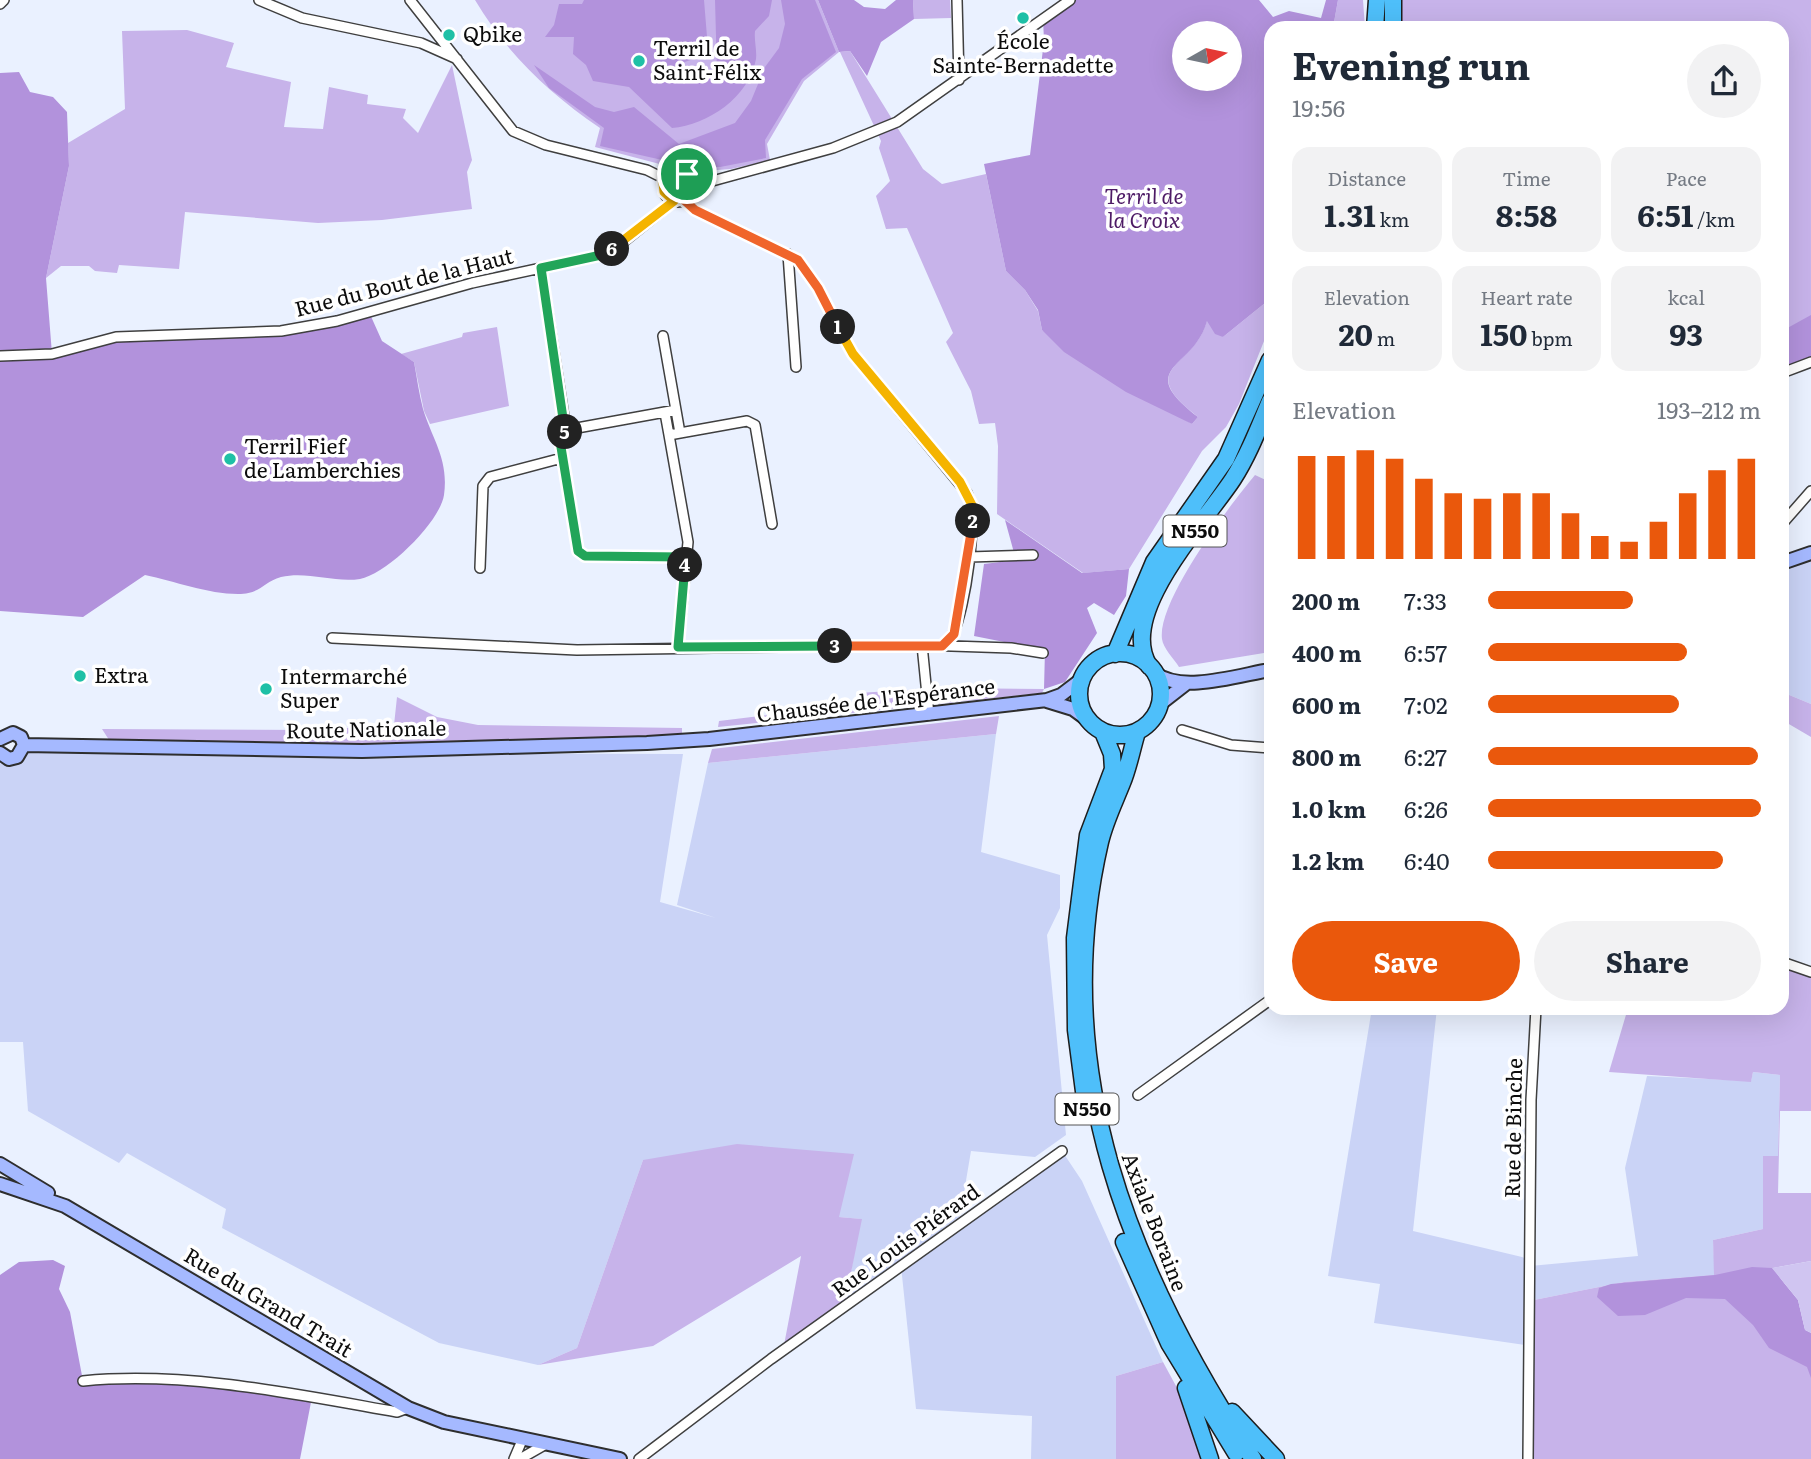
<!DOCTYPE html>
<meta charset="utf-8">
<style>
:root{--surface:#fff;--page:#f2f2f3;--text:#1f2937;--muted:#747a83;--accent:#ea580c}
body{margin:0;font-family:Literata,serif;background:var(--page);color:var(--text);height:100vh;display:flex;flex-direction:column;font-size:26px;white-space:nowrap}
*{box-sizing:border-box;margin:0}
p{font-size:23px;color:var(--muted)}
.icon{flex:none;width:38px;height:38px;fill:none;stroke:currentColor;stroke-width:2;stroke-linecap:round;stroke-linejoin:round}
.map{position:relative;flex:1;overflow:hidden}
.sheet{position:absolute;left:1264px;top:21px;width:525px;height:994px;display:flex;flex-direction:column;background:var(--surface);border-radius:21px;box-shadow:0 7px 28px #0002}
.sheet>*{flex:none}
.needle{width:46px;rotate:81deg}
.fabs{position:absolute;left:1172px;top:21px;display:grid;gap:14px}
.fabs a{display:grid;place-items:center;width:70px;height:70px;border-radius:50%;background:var(--surface);box-shadow:0 7px 28px #0002;font-size:35px}
.pin{position:absolute;display:grid;place-items:center;width:60px;height:60px;color:#fff;margin:-30px;border:4px solid #fff;border-radius:50%;box-shadow:0 2px 7px #0007}
.km{position:absolute;width:35px;height:35px;margin:-18px;border-radius:50%;background:#222;color:#fff;font-size:19px;line-height:35px;text-align:center}
.round{display:grid;place-items:center;flex:none;width:74px;height:74px;border-radius:37px;background:var(--page)}
.overview{display:flex;align-items:center;justify-content:space-between;height:119px;padding:0 28px}
h1{font-size:38px;font-weight:700;line-height:52px}
.metrics{display:grid;grid-template-columns:repeat(3,1fr);gap:10px;height:119px;padding:7px 28px}
.metrics div{display:grid;align-content:center;border-radius:18px;background:var(--page);text-align:center}
.metrics b{font-size:30px;font-weight:700}
.metrics small{font-size:19px;font-weight:400}
.metrics p{font-size:19px}
.chart{height:196px;padding:14px 28px}
.chart p{display:flex;justify-content:space-between}
.chart svg{width:100%;height:126px;margin-top:7px;stroke:var(--accent);stroke-width:6}
.primary-button{display:flex;gap:14px;margin-top:auto;padding:14px 28px}
.primary-button a{flex:1;height:80px;border-radius:42px;background:var(--accent);color:#fff;font-size:28px;font-weight:700;line-height:80px;text-align:center}
.primary-button a+a{background:var(--page);color:var(--text)}
ul{padding:0 28px;list-style:none;font-size:23px}
li{display:grid;grid-template-columns:112px 84px 1fr;align-items:center;height:52px}
li i{height:18px;border-radius:9px;background:var(--accent)}
.map>svg:first-child{display:block}
</style>
<div class="map">
<svg width="1811" height="1459" viewBox="0 0 1811 1459">
<rect width="100%" height="100%" fill="#eaf1ff"/>
<path fill="#cad3f6" d="M 1811,553 L 1811,704 L 1782,692 L 1782,563 Z
M 996,734 L 981,852 L 1060,875 L 1060,908 L 1047,935 L 1066,1135 L 1035,1157 L 971,1151 L 960,1216 L 845,1302 L 861,1219 L 839,1217 L 643,1160 L 577,1348 L 538,1365 L 439,1343 L 222,1228 L 226,1209 L 127,1153 L 119,1163 L 28,1111 L 23,1042 L 0,1042 L 0,762 L 8,765 L 29,752 L 683,754 L 660,902 L 716,918 L 677,905 L 708,763 Z
M 1372,1008 L 1437,1008 L 1413,1231 L 1522,1257 L 1529,1260 L 1530,1266 L 1638,1256 L 1625,1168 L 1647,1076 L 1751,1081 L 1753,1072 L 1780,1075 L 1778,1156 L 1763,1157 L 1763,1229 L 1713,1240 L 1715,1275 L 1624,1282 L 1529,1301 L 1525,1345 L 1374,1323 L 1380,1284 L 1328,1276 Z
M 1062,1151 L 1082,1181 L 1163,1362 L 1116,1376 L 1116,1459 L 1031,1459 L 1032,1416 L 916,1409 L 901,1266 Z"/>
<path fill="#c7b3ea" d="M 475,0 L 818,0 L 839,52 L 804,81 L 767,144 L 770,160 L 731,169 L 690,172 L 595,147 L 600,128 C 549,93 507,54 475,0 Z
M 913,0 L 950,0 L 951,18 L 914,19 Z
M 1338,0 L 1363,0 L 1365,28 L 1333,28 Z
M 1401,0 L 1811,0 L 1811,362 L 1782,331 L 1787,328 L 1782,306 L 1782,28 L 1400,28 Z
M 187,30 L 234,43 L 226,67 L 291,82 L 284,127 L 323,129 L 329,87 L 368,95 L 367,104 L 406,109 L 403,118 L 418,133 L 452,65 L 472,160 L 467,172 L 472,209 L 382,220 L 318,223 L 185,212 L 179,269 L 119,265 L 117,273 L 95,271 L 89,266 L 61,266 L 46,278 L 69,166 L 68,143 L 125,109 L 122,31 Z
M 850,51 L 923,169 L 942,184 L 986,174 L 1006,271 L 1025,290 L 1038,311 L 1042,330 L 1192,424 L 1198,417 C 1132,366 1195,369 1207,320 L 1223,337 L 1270,299 L 1270,326 L 1239,404 L 1226,427 L 1202,451 L 1129,569 L 1083,573 L 997,514 L 998,446 L 995,423 L 979,424 L 971,391 L 946,342 L 953,333 L 907,228 L 886,229 L 876,196 L 890,181 L 879,148 L 881,141 L 840,52 Z
M 497,327 L 509,406 L 430,424 L 424,411 L 414,362 L 401,354 L 462,337 L 463,333 Z
M 1255,475 L 1270,482 L 1270,652 L 1179,667 C 1174,659 1163,648 1162,639 C 1157,601 1230,505 1255,475 Z
M 939,688 L 1044,689 L 1042,693 L 718,727 L 719,721 L 855,704 L 858,693 Z
M 1782,692 L 1811,704 L 1811,737 L 1782,720 Z
M 397,697 L 437,717 L 478,725 L 682,728 L 682,734 C 491,743 302,745 111,743 L 102,729 L 315,730 L 394,725 Z
M 999,716 L 996,734 L 708,763 L 712,749 Z
M 1782,962 L 1811,972 L 1811,1111 L 1780,1111 L 1778,1193 L 1811,1193 L 1811,1261 L 1773,1268 L 1783,1282 L 1805,1330 L 1811,1333 L 1811,1459 L 1528,1459 L 1529,1301 L 1624,1282 L 1714,1275 L 1713,1240 L 1763,1229 L 1763,1156 L 1778,1156 L 1780,1075 L 1753,1072 L 1751,1082 L 1609,1072 L 1628,1008 L 1782,1008 Z
M 737,1144 L 854,1154 L 839,1217 L 862,1219 L 845,1302 L 784,1345 L 801,1256 L 653,1346 L 538,1365 L 577,1348 L 643,1160 Z
M 1163,1362 L 1189,1410 L 1203,1459 L 1116,1459 L 1116,1376 Z"/>
<path fill="#b292dc" fill-rule="evenodd" d="M 584,0 L 704,0 L 708,49 L 702,56 L 679,64 L 695,78 L 717,73 L 715,0 L 772,0 L 769,16 L 755,31 C 754,41 757,50 756,59 C 749,97 708,125 672,128 L 629,87 L 593,81 L 586,65 L 573,54 L 574,37 L 545,37 L 554,25 L 559,4 L 582,4 Z
M 781,0 L 815,0 L 836,52 L 802,79 L 765,140 L 766,158 L 720,167 L 689,166 L 600,146 L 604,128 L 549,88 L 534,65 L 595,107 L 614,112 L 634,107 L 679,144 L 735,123 L 751,101 L 765,67 L 779,48 L 785,24 Z
M 818,0 L 854,0 L 864,7 L 885,9 L 896,0 L 913,0 L 914,19 L 881,42 L 867,76 L 850,51 L 839,52 Z
M 1065,0 L 1259,0 L 1273,17 L 1289,11 L 1321,18 L 1326,0 L 1338,0 L 1333,28 L 1270,28 L 1270,299 L 1223,337 L 1215,334 L 1207,321 C 1194,370 1132,366 1198,417 L 1192,424 L 1126,392 L 1064,352 L 1042,330 L 1038,310 L 1025,290 L 1006,271 L 984,164 L 1030,155 L 1044,41 L 1043,18 ZM 1185,33 L 1230,33 L 1230,79 L 1185,79 Z
M 19,72 L 30,92 L 53,97 L 67,112 L 69,166 L 46,278 L 52,354 L 116,337 L 281,331 L 369,312 L 382,341 L 414,362 C 417,378 419,394 423,409 C 432,439 449,459 444,495 C 440,522 387,574 360,579 C 334,583 308,571 281,577 C 263,582 261,594 238,594 C 208,594 174,581 145,575 L 83,617 L 0,611 L 0,73 Z
M 1811,315 L 1811,362 L 1782,373 L 1782,331 Z
M 1005,520 L 1082,573 L 1129,569 L 1126,596 L 1114,615 L 1094,603 L 1087,608 L 1097,633 L 1065,682 L 1044,689 L 1045,650 L 974,636 L 984,564 L 1016,560 Z
M 53,1260 L 65,1266 L 59,1289 L 70,1312 L 83,1381 L 126,1377 L 312,1397 L 300,1459 L 0,1459 L 0,1275 L 19,1262 Z
M 1752,1267 L 1772,1268 L 1798,1300 L 1805,1330 L 1811,1333 L 1811,1378 L 1807,1367 L 1769,1348 L 1753,1325 L 1725,1299 L 1686,1298 L 1645,1315 L 1618,1316 L 1597,1297 L 1599,1288 L 1611,1284 L 1715,1275 Z"/>
<path fill="#d0c5f1" d="M 1811,1261 L 1811,1333 L 1805,1330 L 1798,1300 L 1772,1268 Z"/>
<g fill="none" stroke-linecap="round" stroke-linejoin="round">
<defs>
<path id="street" d="M 259,0 L 302,18 L 421,43 L 457,59
M 410,0 L 513,131 L 546,145 L 647,170 L 665,179
M 957,0 L 959,80
M 0,4 L 4,0
M663 187a15 15 0 1 1 30 0a15 15 0 1 1-30 0Z
M 694,186 L 833,148 L 897,122 L 1070,0
M 684,200 L 695,210 L 798,260 L 818,288 L 853,354 L 967,493 C 979,519 965,608 953,634 C 951,640 946,643 942,646
M 788,254 L 796,367
M 541,268 L 566,430 L 560,441 L 578,551 L 585,556 L 685,557
M 663,336 L 680,433 L 669,435 L 688,542 L 678,647
M 0,356 L 52,354 L 116,337 L 281,331 L 337,321 L 472,283 L 601,255 L 617,247 L 674,201
M 1782,373 L 1811,362
M 665,413 L 669,435
M 566,430 L 676,410
M 680,433 L 747,421 L 755,425 L 772,524
M 1782,524 L 1811,491
M 969,557 L 1033,555
M 480,568 L 483,486 L 490,477 L 562,458
M 332,638 L 577,650 L 922,645 L 1011,648 L 1043,653
M 922,645 L 929,715
M 1182,730 L 1231,745 L 1270,748
M 1782,962 L 1811,972
M 1138,1095 L 1270,1000
M 83,1381 C 187,1371 295,1394 397,1412 L 408,1408
M 514,1459 L 523,1438
M 520,1459 L 546,1444
M 639,1459 L 771,1359 L 1062,1151
M 1528,1459 L 1531,1100 L 1536,1008"/>
<path id="secondary" d="M 1782,563 L 1811,553
M 1155,673 C 1181,694 1239,675 1270,670
M 1047,701 L 1073,709 L 1088,720
M 1160,704 L 1187,683
M 0,739 L 13,733 L 21,737 L 24,745 L 17,757 L 9,759 L 0,753
M 24,745 L 362,751 L 647,743 L 709,739 L 1047,700 L 1061,695 L 1082,679
M 0,1164 L 48,1193
M 0,1184 L 65,1206 L 408,1408 L 444,1422 L 620,1459"/>
<path id="highway" d="M 1375,28 L 1377,0
M 1393,28 L 1393,0
M1079 694a41 41 0 1 1 82 0a41 41 0 1 1-82 0Z
M 1115,654 L 1154,562 L 1226,459 L 1270,360
M 1149,666 C 1116,613 1205,522 1233,479 C 1249,454 1259,427 1270,401
M 1137,732 C 1132,748 1129,766 1122,783 C 1114,803 1105,821 1100,842 C 1047,1070 1130,1272 1253,1459
M 1085,1099 L 1076,1030 L 1075,938 L 1088,835 L 1113,769 L 1112,754 L 1103,732
M 1124,1242 L 1169,1343 L 1236,1453
M 1186,1388 L 1210,1459
M 1232,1412 L 1276,1459"/>
</defs>
<use href="#street" stroke="#3f3f3f" stroke-width="12"/>
<use href="#secondary" stroke="#2e2e2e" stroke-width="16"/>
<use href="#highway" stroke="#1d1d1d" stroke-width="19"/>
<use href="#street" stroke="#fff" stroke-width="9"/>
<use href="#secondary" stroke="#a5b9ff" stroke-width="12"/>
<use href="#highway" stroke="#4ebffa" stroke-width="16"/>
</g>
<g fill="none" stroke-linecap="round" stroke-linejoin="round">
<defs>
<path id="split-1" d="M 687,174 L 694,186 L 692,194 L 684,200 L 695,210 L 798,260 L 818,288 L 838,327"/>
<path id="split-2" d="M 838,327 L 853,354 L 960,482 L 972,505 L 973,521"/>
<path id="split-3" d="M 835,646 L 942,646 L 954,634 L 973,521"/>
<path id="split-4" d="M 685,565 L 678,647 L 835,646"/>
<path id="split-5" d="M 565,432 L 560,441 L 578,551 L 585,556 L 685,557 L 685,565"/>
<path id="split-6" d="M 565,432 L 541,268 L 601,255 L 612,249"/>
<path id="split-7" d="M 612,249 L 674,201 L 664,192 L 663,183 L 668,175 L 679,172 L 687,174"/>
</defs>
<use href="#split-1" stroke="#fff" stroke-width="14"/>
<use href="#split-2" stroke="#fff" stroke-width="14"/>
<use href="#split-3" stroke="#fff" stroke-width="14"/>
<use href="#split-4" stroke="#fff" stroke-width="14"/>
<use href="#split-5" stroke="#fff" stroke-width="14"/>
<use href="#split-6" stroke="#fff" stroke-width="14"/>
<use href="#split-7" stroke="#fff" stroke-width="14"/>
<use href="#split-1" stroke="#f0652b" stroke-width="9"/>
<use href="#split-2" stroke="#f5b400" stroke-width="9"/>
<use href="#split-3" stroke="#f0652b" stroke-width="9"/>
<use href="#split-4" stroke="#22a559" stroke-width="9"/>
<use href="#split-5" stroke="#22a559" stroke-width="9"/>
<use href="#split-6" stroke="#22a559" stroke-width="9"/>
<use href="#split-7" stroke="#f5b400" stroke-width="9"/>
</g>
<g fill="#1fc0a6" stroke="#fff" stroke-width="2.5">
<circle cx="1023" cy="18" r="7"/>
<circle cx="449" cy="35" r="7"/>
<circle cx="639" cy="61" r="7"/>
<circle cx="230" cy="459" r="7"/>
<circle cx="80" cy="676" r="7"/>
<circle cx="266" cy="689" r="7"/>
</g>
<g text-anchor="middle" stroke-width="7" stroke-linejoin="round" paint-order="stroke">
<g fill="#fff" stroke="#555" stroke-width="2">
<rect x="1163.5" y="515.5" width="63" height="31" rx="5"/>
<rect x="1055.5" y="1093.5" width="63" height="31" rx="5"/>
</g>
<g font-size="19" font-weight="bold" fill="#0c0c0c">
<text x="1195" y="538">N550</text>
<text x="1087" y="1116">N550</text>
</g>
<g font-size="21" fill="#0c0c0c" stroke="#fff" text-anchor="start">
<text x="463" y="42">Qbike</text>
<text x="1023" y="49" text-anchor="middle">École<tspan x="1023" dy="24">Sainte-Bernadette</tspan></text>
<text x="653" y="56">Terril de<tspan x="653" dy="24">Saint-Félix</tspan></text>
<text x="244" y="454">Terril Fief<tspan x="244" dy="24">de Lamberchies</tspan></text>
<text x="94" y="683">Extra</text>
<text x="280" y="684">Intermarché<tspan x="280" dy="24">Super</tspan></text>
</g>
<g font-size="21" font-style="italic" fill="#4d1a65" stroke="#fff">
<text x="1144" y="204">Terril de<tspan x="1144" dy="24">la Croix</tspan></text>
</g>
<g font-size="21" fill="#0c0c0c" stroke="#fff">
<text transform="translate(404 283) rotate(-14)" y="7">Rue du Bout de la Haut</text>
<text transform="translate(876 701) rotate(-7)" y="7">Chaussée de l'Espérance</text>
<text transform="translate(366 730) rotate(-1)" y="7">Route Nationale</text>
<text transform="translate(1514 1128) rotate(-89)" y="7">Rue de Binche</text>
<text transform="translate(1154 1222) rotate(69)" y="7">Axiale Boraine</text>
<text transform="translate(906 1241) rotate(-36)" y="7">Rue Louis Piérard</text>
<text transform="translate(268 1303) rotate(31)" y="7">Rue du Grand Trait</text>
</g>
</g>
</svg>
<div class="fabs">
<a><svg class="needle" viewBox="-14 -14 28 28"><path d="M0-13l5 13h-10z" fill="#e53935"/><path d="M0 13l5-13h-10z" fill="#747a83"/></svg></a>
</div>
<div class="pin" style="left:687px;top:174px;background:#1e9e55"><svg class="icon" aria-label="arrive" viewBox="0 0 24 24"><path d="M6 21V4h12l-3 4 3 4H6"/></svg></div>
<b class="km" style="left:838px;top:327px">1</b>
<b class="km" style="left:973px;top:521px">2</b>
<b class="km" style="left:835px;top:646px">3</b>
<b class="km" style="left:685px;top:565px">4</b>
<b class="km" style="left:565px;top:432px">5</b>
<b class="km" style="left:612px;top:249px">6</b>
<section class="sheet">
<div class="overview"><div><h1>Evening run</h1><p>19:56</p></div><a class="round"><svg class="icon" aria-label="share" viewBox="0 0 24 24"><path d="M12 15V3M7 8l5-5 5 5M5 13v7h14v-7"/></svg></a></div>
<div class="metrics">
<div><p>Distance</p><b>1.31<small> km</small></b></div>
<div><p>Time</p><b>8:58</b></div>
<div><p>Pace</p><b>6:51<small> /km</small></b></div>
</div>
<div class="metrics">
<div><p>Elevation</p><b>20<small> m</small></b></div>
<div><p>Heart rate</p><b>150<small> bpm</small></b></div>
<div><p>kcal</p><b>93</b></div>
</div>
<div class="chart"><p><span>Elevation</span>193–212 m</p>
<svg viewBox="0 0 160 44" preserveAspectRatio="none"><path d="M5 44V8M15 44V8M25 44V6M35 44V9M45 44V16M55 44V21M65 44V23M75 44V21M85 44V21M95 44V28M105 44V36M115 44V38M125 44V31M135 44V21M145 44V13M155 44V9"/></svg>
</div>
<ul>
<li><b>200 m</b>7:33<i style="width:53%"></i></li>
<li><b>400 m</b>6:57<i style="width:73%"></i></li>
<li><b>600 m</b>7:02<i style="width:70%"></i></li>
<li><b>800 m</b>6:27<i style="width:99%"></i></li>
<li><b>1.0 km</b>6:26<i style="width:100%"></i></li>
<li><b>1.2 km</b>6:40<i style="width:86%"></i></li>
</ul>
<div class="primary-button"><a>Save</a><a>Share</a></div>
</section>
</div>
